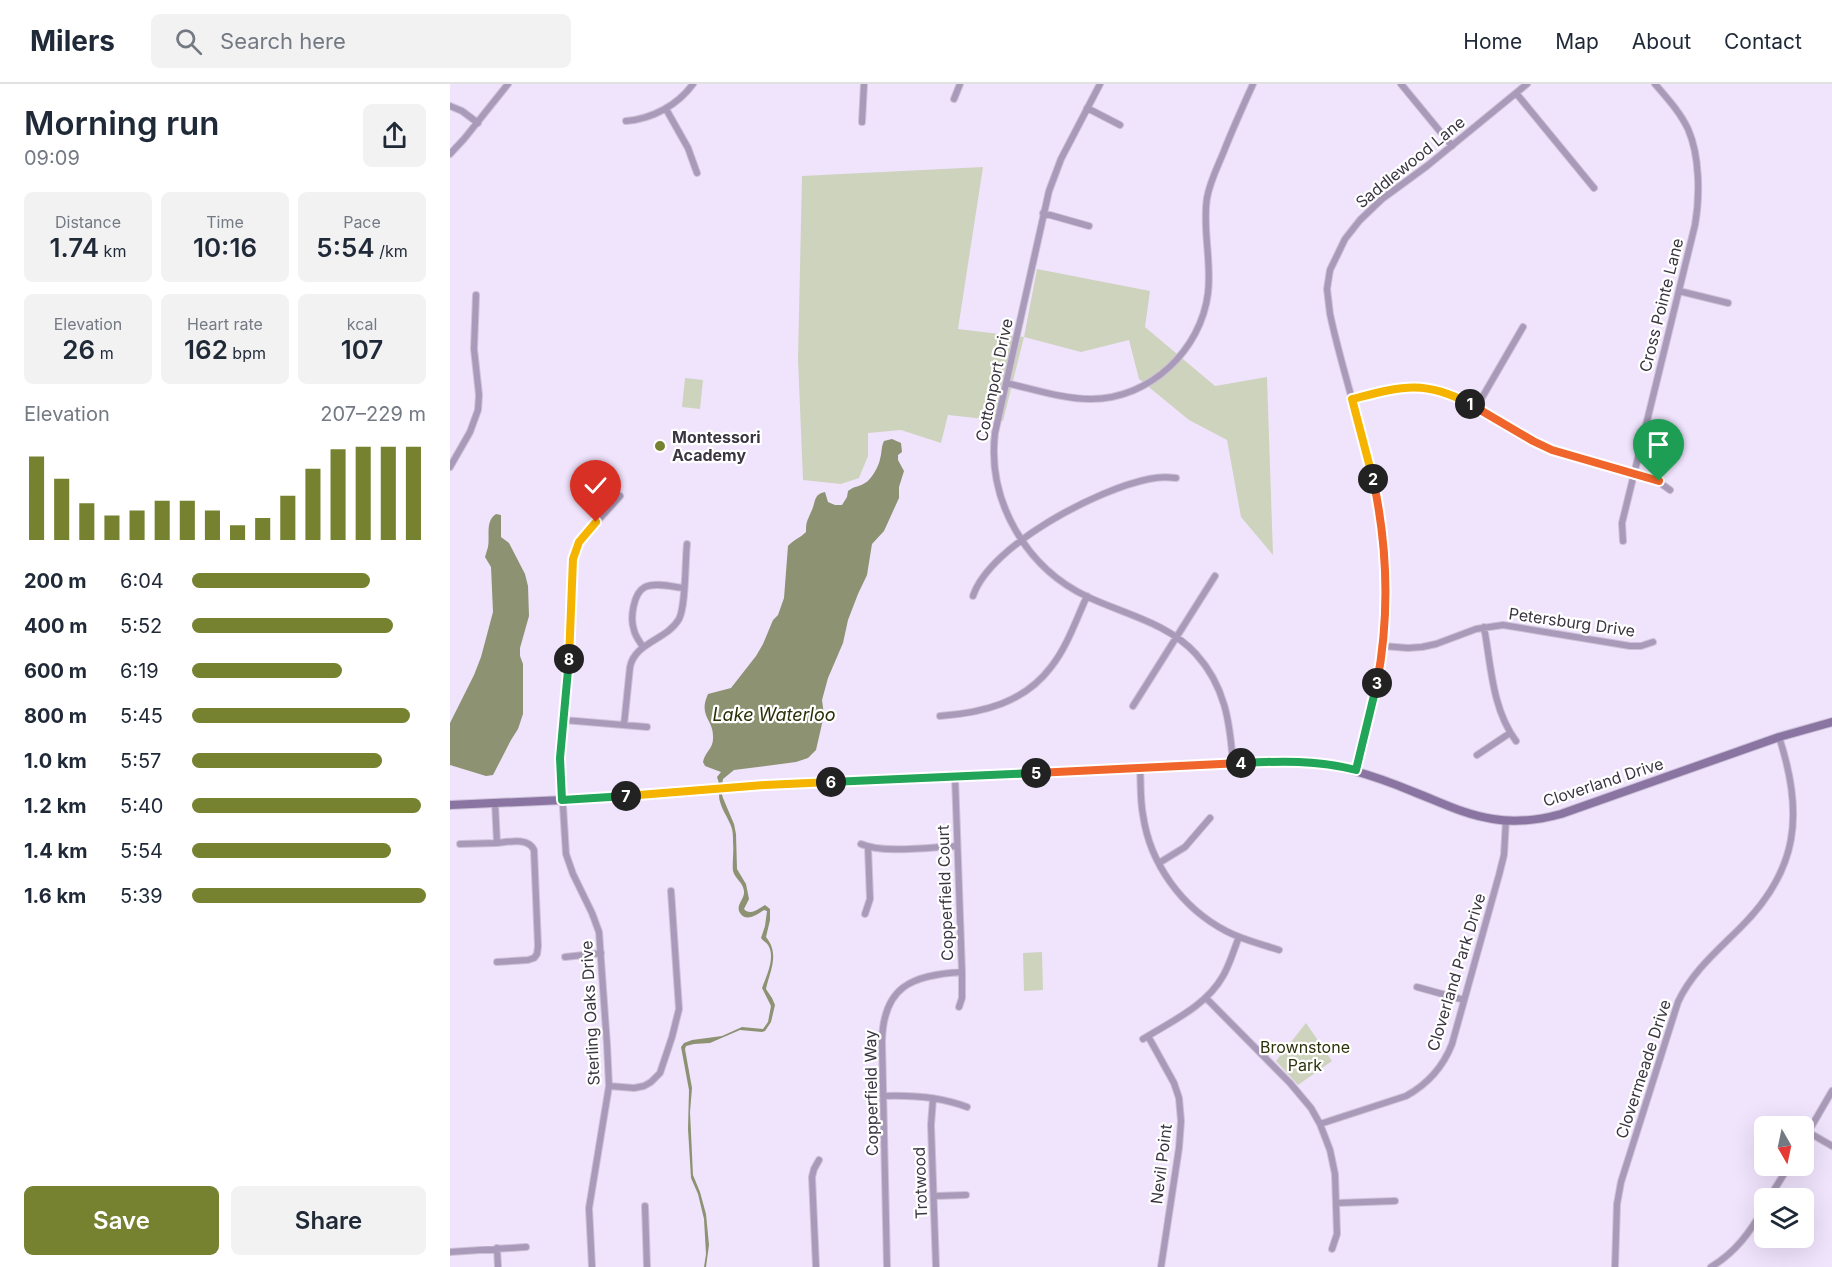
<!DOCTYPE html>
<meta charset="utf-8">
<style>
:root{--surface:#fff;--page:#f2f2f3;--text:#1f2937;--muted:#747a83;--line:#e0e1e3;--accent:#768230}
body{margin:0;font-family:Inter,sans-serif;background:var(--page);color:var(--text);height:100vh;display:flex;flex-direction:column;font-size:22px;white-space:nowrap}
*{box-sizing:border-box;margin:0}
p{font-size:20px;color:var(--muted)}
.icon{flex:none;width:33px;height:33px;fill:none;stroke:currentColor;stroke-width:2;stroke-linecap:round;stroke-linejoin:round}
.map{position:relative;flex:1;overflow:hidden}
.drawer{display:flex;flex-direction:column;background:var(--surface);width:450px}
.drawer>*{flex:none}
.needle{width:39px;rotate:171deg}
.fabs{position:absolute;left:1304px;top:1032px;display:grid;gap:12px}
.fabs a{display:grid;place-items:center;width:60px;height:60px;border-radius:9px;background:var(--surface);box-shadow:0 6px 24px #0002;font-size:30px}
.pin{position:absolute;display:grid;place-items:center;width:51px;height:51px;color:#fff;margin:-62px -26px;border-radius:50% 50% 50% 0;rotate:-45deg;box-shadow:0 0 6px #0007}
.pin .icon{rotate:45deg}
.km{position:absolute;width:30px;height:30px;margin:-15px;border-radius:50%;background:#222;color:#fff;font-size:16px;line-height:30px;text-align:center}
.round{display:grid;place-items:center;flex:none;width:63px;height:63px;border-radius:9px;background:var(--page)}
.head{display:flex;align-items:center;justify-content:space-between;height:102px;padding:0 24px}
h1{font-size:33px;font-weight:600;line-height:45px}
.figures{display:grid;grid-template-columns:repeat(3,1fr);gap:9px;height:102px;padding:6px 24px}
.figures div{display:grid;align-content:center;border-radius:9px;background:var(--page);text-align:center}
.figures b{font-size:26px;font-weight:600}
.figures small{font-size:16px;font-weight:400}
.figures p{font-size:16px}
.chart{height:168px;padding:12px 24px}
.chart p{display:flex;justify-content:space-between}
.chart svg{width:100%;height:108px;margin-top:6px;stroke:var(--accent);stroke-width:6}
.button{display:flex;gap:12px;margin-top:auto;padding:12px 24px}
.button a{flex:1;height:69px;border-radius:9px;background:var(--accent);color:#fff;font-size:24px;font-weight:600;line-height:69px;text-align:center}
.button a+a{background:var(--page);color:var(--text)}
ul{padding:0 24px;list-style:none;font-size:20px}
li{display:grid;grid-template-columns:96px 72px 1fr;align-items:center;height:45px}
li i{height:15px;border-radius:8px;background:var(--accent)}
header{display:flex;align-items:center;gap:36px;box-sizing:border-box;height:84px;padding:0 30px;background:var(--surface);border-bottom:2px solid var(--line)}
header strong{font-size:28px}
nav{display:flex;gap:33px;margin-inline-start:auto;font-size:21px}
.search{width:420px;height:54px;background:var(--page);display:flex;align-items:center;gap:15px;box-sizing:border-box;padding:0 21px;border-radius:9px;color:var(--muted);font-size:22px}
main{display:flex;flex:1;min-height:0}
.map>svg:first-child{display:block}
</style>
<header>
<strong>Milers</strong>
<div class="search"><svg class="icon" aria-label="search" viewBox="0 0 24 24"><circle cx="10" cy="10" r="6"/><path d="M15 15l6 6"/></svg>Search here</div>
<nav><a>Home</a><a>Map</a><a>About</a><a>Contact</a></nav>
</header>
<main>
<section class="drawer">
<div class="head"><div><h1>Morning run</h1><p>09:09</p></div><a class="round"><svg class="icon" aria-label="share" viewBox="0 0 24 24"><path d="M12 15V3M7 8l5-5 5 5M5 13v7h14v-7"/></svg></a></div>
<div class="figures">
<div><p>Distance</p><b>1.74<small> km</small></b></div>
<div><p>Time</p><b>10:16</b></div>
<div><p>Pace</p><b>5:54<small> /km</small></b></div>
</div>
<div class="figures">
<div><p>Elevation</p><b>26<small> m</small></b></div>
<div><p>Heart rate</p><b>162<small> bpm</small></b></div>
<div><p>kcal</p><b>107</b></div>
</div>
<div class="chart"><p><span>Elevation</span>207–229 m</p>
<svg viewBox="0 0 160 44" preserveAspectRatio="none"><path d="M5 44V10M15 44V19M25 44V29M35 44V34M45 44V32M55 44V28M65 44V28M75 44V32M85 44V38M95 44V35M105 44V26M115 44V15M125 44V7M135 44V6M145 44V6M155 44V6"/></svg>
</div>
<ul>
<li><b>200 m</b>6:04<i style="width:76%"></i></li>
<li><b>400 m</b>5:52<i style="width:86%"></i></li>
<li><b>600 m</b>6:19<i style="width:64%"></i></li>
<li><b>800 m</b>5:45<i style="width:93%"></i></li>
<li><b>1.0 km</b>5:57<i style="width:81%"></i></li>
<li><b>1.2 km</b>5:40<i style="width:98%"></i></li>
<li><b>1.4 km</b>5:54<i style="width:85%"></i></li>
<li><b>1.6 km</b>5:39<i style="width:100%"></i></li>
</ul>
<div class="button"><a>Save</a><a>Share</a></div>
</section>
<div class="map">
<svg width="1382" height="1183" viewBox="0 0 1382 1183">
<rect width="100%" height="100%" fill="#f0e4fd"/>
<path fill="#ced3bd" d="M 533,83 L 508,245 L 574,253 L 587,185 L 700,207 L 695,243 L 765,302 L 817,293 L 823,471 L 791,433 L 777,356 L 739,336 L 689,295 L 679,256 L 631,268 L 574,253 L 553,337 L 498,331 L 491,359 L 451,346 L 418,349 L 418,372 L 409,394 L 391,400 L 353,396 L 348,275 L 352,92 Z
M 235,294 L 253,296 L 250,325 L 232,323 Z
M 592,868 L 593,906 L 574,907 L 573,869 Z
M 856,939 L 882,977 L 848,1001 L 826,977 Z"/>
<path fill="#8c9272" d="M 442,355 L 451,359 L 452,368 L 448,371 L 448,376 L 454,387 L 449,403 L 449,414 L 434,447 L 422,460 L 417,491 L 408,510 L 398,536 L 393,559 L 378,594 L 372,616 L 374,631 L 366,666 L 358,674 L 346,678 L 284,686 L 273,695 L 271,707 L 273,714 L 284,740 L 286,750 L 287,785 L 296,800 L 299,815 L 294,825 L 296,827 C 304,830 308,825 315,821 L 320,825 L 320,836 L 316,853 C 330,870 320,887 316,905 L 322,914 L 325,921 L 321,938 L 315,947 L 312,948 L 290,946 L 260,959 L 244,960 L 236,962 L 235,965 L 242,1004 L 240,1028 L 243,1091 L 250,1108 L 256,1130 L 259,1161 L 256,1183 L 254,1183 L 256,1170 L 254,1135 L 248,1110 L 241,1094 L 238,1045 L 239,1006 L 231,963 L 234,959 L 242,956 L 272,952 L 292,943 L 313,945 L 318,938 L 321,922 L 312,904 C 316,893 326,873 318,861 C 316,858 313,857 311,854 L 315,842 L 317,827 L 314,826 C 308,830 296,839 290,829 C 285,821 295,815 294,807 C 293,798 285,795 283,787 C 282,782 284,766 283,759 C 283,755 283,749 282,745 C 279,734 269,723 269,711 C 268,703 270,700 267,693 L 271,688 L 255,682 L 253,678 C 255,667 264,665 263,652 C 263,635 248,632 258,610 L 281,604 L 306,572 L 313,560 L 323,536 L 328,531 L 334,514 L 338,462 C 343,456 350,454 356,448 C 356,437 357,438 361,428 C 366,419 363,410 375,408 L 378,418 L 385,421 L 392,421 L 397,413 L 398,407 C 404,402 409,403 415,399 C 421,396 429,382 430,375 C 432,369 431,363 434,357 Z
M 46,430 L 51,431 L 51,453 L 59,459 L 75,490 L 78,502 L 79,532 L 70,564 L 70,572 L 73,580 L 73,630 L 68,645 L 61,656 L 43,691 L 36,692 L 0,681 L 0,639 L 24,591 L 31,573 L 43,528 L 41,483 L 35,473 C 36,470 37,466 38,463 C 40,452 35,437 46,430 Z"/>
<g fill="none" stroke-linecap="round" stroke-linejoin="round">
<defs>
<path id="street" d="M 650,0 L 611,75 L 599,107 L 545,349 C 537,417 576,484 638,513 C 674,530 718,539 746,570 C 775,602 780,638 783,680
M 951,0 L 1002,62
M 1066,9 L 1144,104
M 504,15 L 510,0
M 0,22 L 12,27 L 28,39
M 637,24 L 670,41
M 216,25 L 238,64 L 247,89
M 176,37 C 202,35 228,21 243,0
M 412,38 L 414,0
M 0,70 L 14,55 L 58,0
M 593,129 L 639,142
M 1229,207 L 1278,219
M 556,299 C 583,305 613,315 641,315 C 700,315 751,266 758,209 C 762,177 752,145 757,114 C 760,97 768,82 774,67 C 783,44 793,22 803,0
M 902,315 L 954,303 L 987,307 L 1015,318 L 1083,357 L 1102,366 L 1206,396 L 1220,406
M 1026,324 L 1073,243
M 0,383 L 20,348 L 28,326 L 29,311 L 24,265 L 26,211
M 1173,457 L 1172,439 L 1245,141 C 1250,113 1250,72 1238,45 C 1230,28 1217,14 1205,0
M 523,512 C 540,461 648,405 699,395 C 708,393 717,393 726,394
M 1034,543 C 1041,581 1042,625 1066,657
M 933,562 L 958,564 L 972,563 L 986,560 L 1026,545 L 1053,541 L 1180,562 L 1191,562 L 1203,558
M 193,563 C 190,558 185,552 184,546 C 180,535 183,509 195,503 C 206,498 223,503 233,504
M 683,622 L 765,492
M 490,632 C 532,629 574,619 601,583 C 617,563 626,536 637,512
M 114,636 L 197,643
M 174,641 L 180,583 C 185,558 217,556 229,535 C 236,522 235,477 237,460
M 1027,671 L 1060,649
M 690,684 C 691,700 690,716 693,731 C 700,780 732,824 776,847 C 793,856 811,860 829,866
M 906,686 C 923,615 941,545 935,470 C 929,388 897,310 880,230 L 877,205 L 880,186 L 895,155 L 910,136 L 932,115 L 977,82 L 1077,0
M 505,693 L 512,888 L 512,914 L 509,923
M 45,719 L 47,759 C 59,758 78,753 84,766 L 88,862 L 87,870 L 84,874 L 78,876 L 47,878
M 10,760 L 47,759
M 411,760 C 433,770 482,763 507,762
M 709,779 L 735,763 L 760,734
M 415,830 L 420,815 L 418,763
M 115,873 L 151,869
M 967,903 L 1014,916
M 756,914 L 840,999 L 861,1024 L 870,1040 L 880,1066 L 885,1090 L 887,1150 L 882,1165
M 698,952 L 724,999 L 729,1014 L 731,1037 L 729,1064 L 711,1183
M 693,955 C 722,937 756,922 773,892 C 780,880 784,865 789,853
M 159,1002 L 184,1004 L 194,1002 L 201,998 L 210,989 L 222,953 L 229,925 L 221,807
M 433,1012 C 461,1011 491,1013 517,1023
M 483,1015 L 481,1041 L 486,1183
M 870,1040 L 956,1012 C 978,1000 993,983 1002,960 L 1049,791 L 1054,771 L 1056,736
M 1358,1048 L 1382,1062
M 1353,1057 L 1382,1007
M 485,1112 L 516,1111
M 1319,1114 L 1339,1082
M 887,1119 L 945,1117
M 195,1122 L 197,1183
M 47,1164 L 48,1183
M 0,1168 L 76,1163
M 142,1183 L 139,1124 L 159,1002 L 157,960 L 149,848 L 142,829 L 123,790 L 116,770 L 110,674 L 119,589 L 123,475 L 133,453 L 170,412
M 366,1183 L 362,1093 L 364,1085 L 369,1076
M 437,1183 L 432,958 C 433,902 462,891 512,888
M 1165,1183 L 1167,1120 L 1171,1098 L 1228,918 C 1242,888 1267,867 1290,844 C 1349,786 1354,729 1329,653
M 1261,1183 C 1286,1168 1300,1148 1314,1124"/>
<path id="secondary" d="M 0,721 L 136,715 L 315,701 L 839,677 C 883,678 923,691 964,708 C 990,718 1015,731 1043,735 C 1066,739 1089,736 1111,730 L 1329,653 L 1382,638"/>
</defs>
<use href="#street" stroke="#ccc1d7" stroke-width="8"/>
<use href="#secondary" stroke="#ccc1d7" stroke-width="10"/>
<use href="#street" stroke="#a99ab9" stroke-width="6"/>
<use href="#secondary" stroke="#8a74a1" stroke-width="8"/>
</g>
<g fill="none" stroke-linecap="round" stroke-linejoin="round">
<defs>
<path id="split-1" d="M 1020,320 L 1083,357 L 1102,366 L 1209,397"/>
<path id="split-2" d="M 923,395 L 902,315 C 950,303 973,295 1020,320"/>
<path id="split-3" d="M 923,395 C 938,464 940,530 927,599"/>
<path id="split-4" d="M 791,679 C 831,677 867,676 906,686 L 927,599"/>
<path id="split-5" d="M 586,689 L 791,679"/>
<path id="split-6" d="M 381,698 L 586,689"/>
<path id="split-7" d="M 176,712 L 315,701 L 381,698"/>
<path id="split-8" d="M 119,575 L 110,674 L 112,716 L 176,712"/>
<path id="split-9" d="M 119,575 L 123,475 L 129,458 L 146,438"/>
</defs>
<use href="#split-1" stroke="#fff" stroke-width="12"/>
<use href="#split-2" stroke="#fff" stroke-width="12"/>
<use href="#split-3" stroke="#fff" stroke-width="12"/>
<use href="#split-4" stroke="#fff" stroke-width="12"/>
<use href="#split-5" stroke="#fff" stroke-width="12"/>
<use href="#split-6" stroke="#fff" stroke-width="12"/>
<use href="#split-7" stroke="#fff" stroke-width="12"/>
<use href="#split-8" stroke="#fff" stroke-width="12"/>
<use href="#split-9" stroke="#fff" stroke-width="12"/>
<use href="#split-1" stroke="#f0652b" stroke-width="8"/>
<use href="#split-2" stroke="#f5b400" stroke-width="8"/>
<use href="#split-3" stroke="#f0652b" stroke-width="8"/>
<use href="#split-4" stroke="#22a559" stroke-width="8"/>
<use href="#split-5" stroke="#f0652b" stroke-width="8"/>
<use href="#split-6" stroke="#22a559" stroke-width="8"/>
<use href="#split-7" stroke="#f5b400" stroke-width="8"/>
<use href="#split-8" stroke="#22a559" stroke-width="8"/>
<use href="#split-9" stroke="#f5b400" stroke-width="8"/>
</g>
<circle fill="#768230" stroke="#fff" stroke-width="2" cx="210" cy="362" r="6"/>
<g text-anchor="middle" stroke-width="4.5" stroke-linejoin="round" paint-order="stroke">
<g font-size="16" fill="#3b3541" stroke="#fff">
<text transform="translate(960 78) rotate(-39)" y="6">Saddlewood Lane</text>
<text transform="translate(1211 221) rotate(-76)" y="6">Cross Pointe Lane</text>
<text transform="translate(544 296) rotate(-78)" y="6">Cottonport Drive</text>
<text transform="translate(1122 538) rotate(8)" y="6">Petersburg Drive</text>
<text transform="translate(1153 698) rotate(-18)" y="6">Cloverland Drive</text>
<text transform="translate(495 809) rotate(-92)" y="6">Copperfield Court</text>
<text transform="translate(1006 888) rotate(-73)" y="6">Cloverland Park Drive</text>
<text transform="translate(140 929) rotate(-93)" y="6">Sterling Oaks Drive</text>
<text transform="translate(1193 985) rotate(-72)" y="6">Clovermeade Drive</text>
<text transform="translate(421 1009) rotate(-91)" y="6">Copperfield Way</text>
<text transform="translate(711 1080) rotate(-83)" y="6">Nevil Point</text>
<text transform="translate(470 1099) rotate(-92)" y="6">Trotwood</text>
</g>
<g font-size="16" font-weight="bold" fill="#3b3541" stroke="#fff" text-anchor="start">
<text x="222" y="359">Montessori<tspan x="222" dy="18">Academy</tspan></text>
</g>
<g font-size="16" fill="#2c3209" stroke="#fff">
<text x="855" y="969">Brownstone<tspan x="855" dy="18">Park</tspan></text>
</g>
<g font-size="18" font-style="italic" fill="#2a3006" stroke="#fff">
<text x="324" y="637">Lake Waterloo</text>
</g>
</g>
</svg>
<div class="fabs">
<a><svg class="needle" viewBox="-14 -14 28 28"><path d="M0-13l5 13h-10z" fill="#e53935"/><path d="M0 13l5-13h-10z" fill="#747a83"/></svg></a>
<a><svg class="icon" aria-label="layers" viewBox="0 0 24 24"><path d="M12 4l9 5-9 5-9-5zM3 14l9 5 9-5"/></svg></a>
</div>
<div class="pin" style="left:1209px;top:397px;background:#1e9e55"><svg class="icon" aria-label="arrive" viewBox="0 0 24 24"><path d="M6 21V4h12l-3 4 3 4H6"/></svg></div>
<div class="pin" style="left:146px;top:438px;background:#d93025"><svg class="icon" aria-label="check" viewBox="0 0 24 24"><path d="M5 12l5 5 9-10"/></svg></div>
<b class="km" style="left:1020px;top:320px">1</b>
<b class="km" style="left:923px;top:395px">2</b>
<b class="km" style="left:927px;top:599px">3</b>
<b class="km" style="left:791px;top:679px">4</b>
<b class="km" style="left:586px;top:689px">5</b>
<b class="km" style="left:381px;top:698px">6</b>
<b class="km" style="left:176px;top:712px">7</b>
<b class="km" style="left:119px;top:575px">8</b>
</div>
</main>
